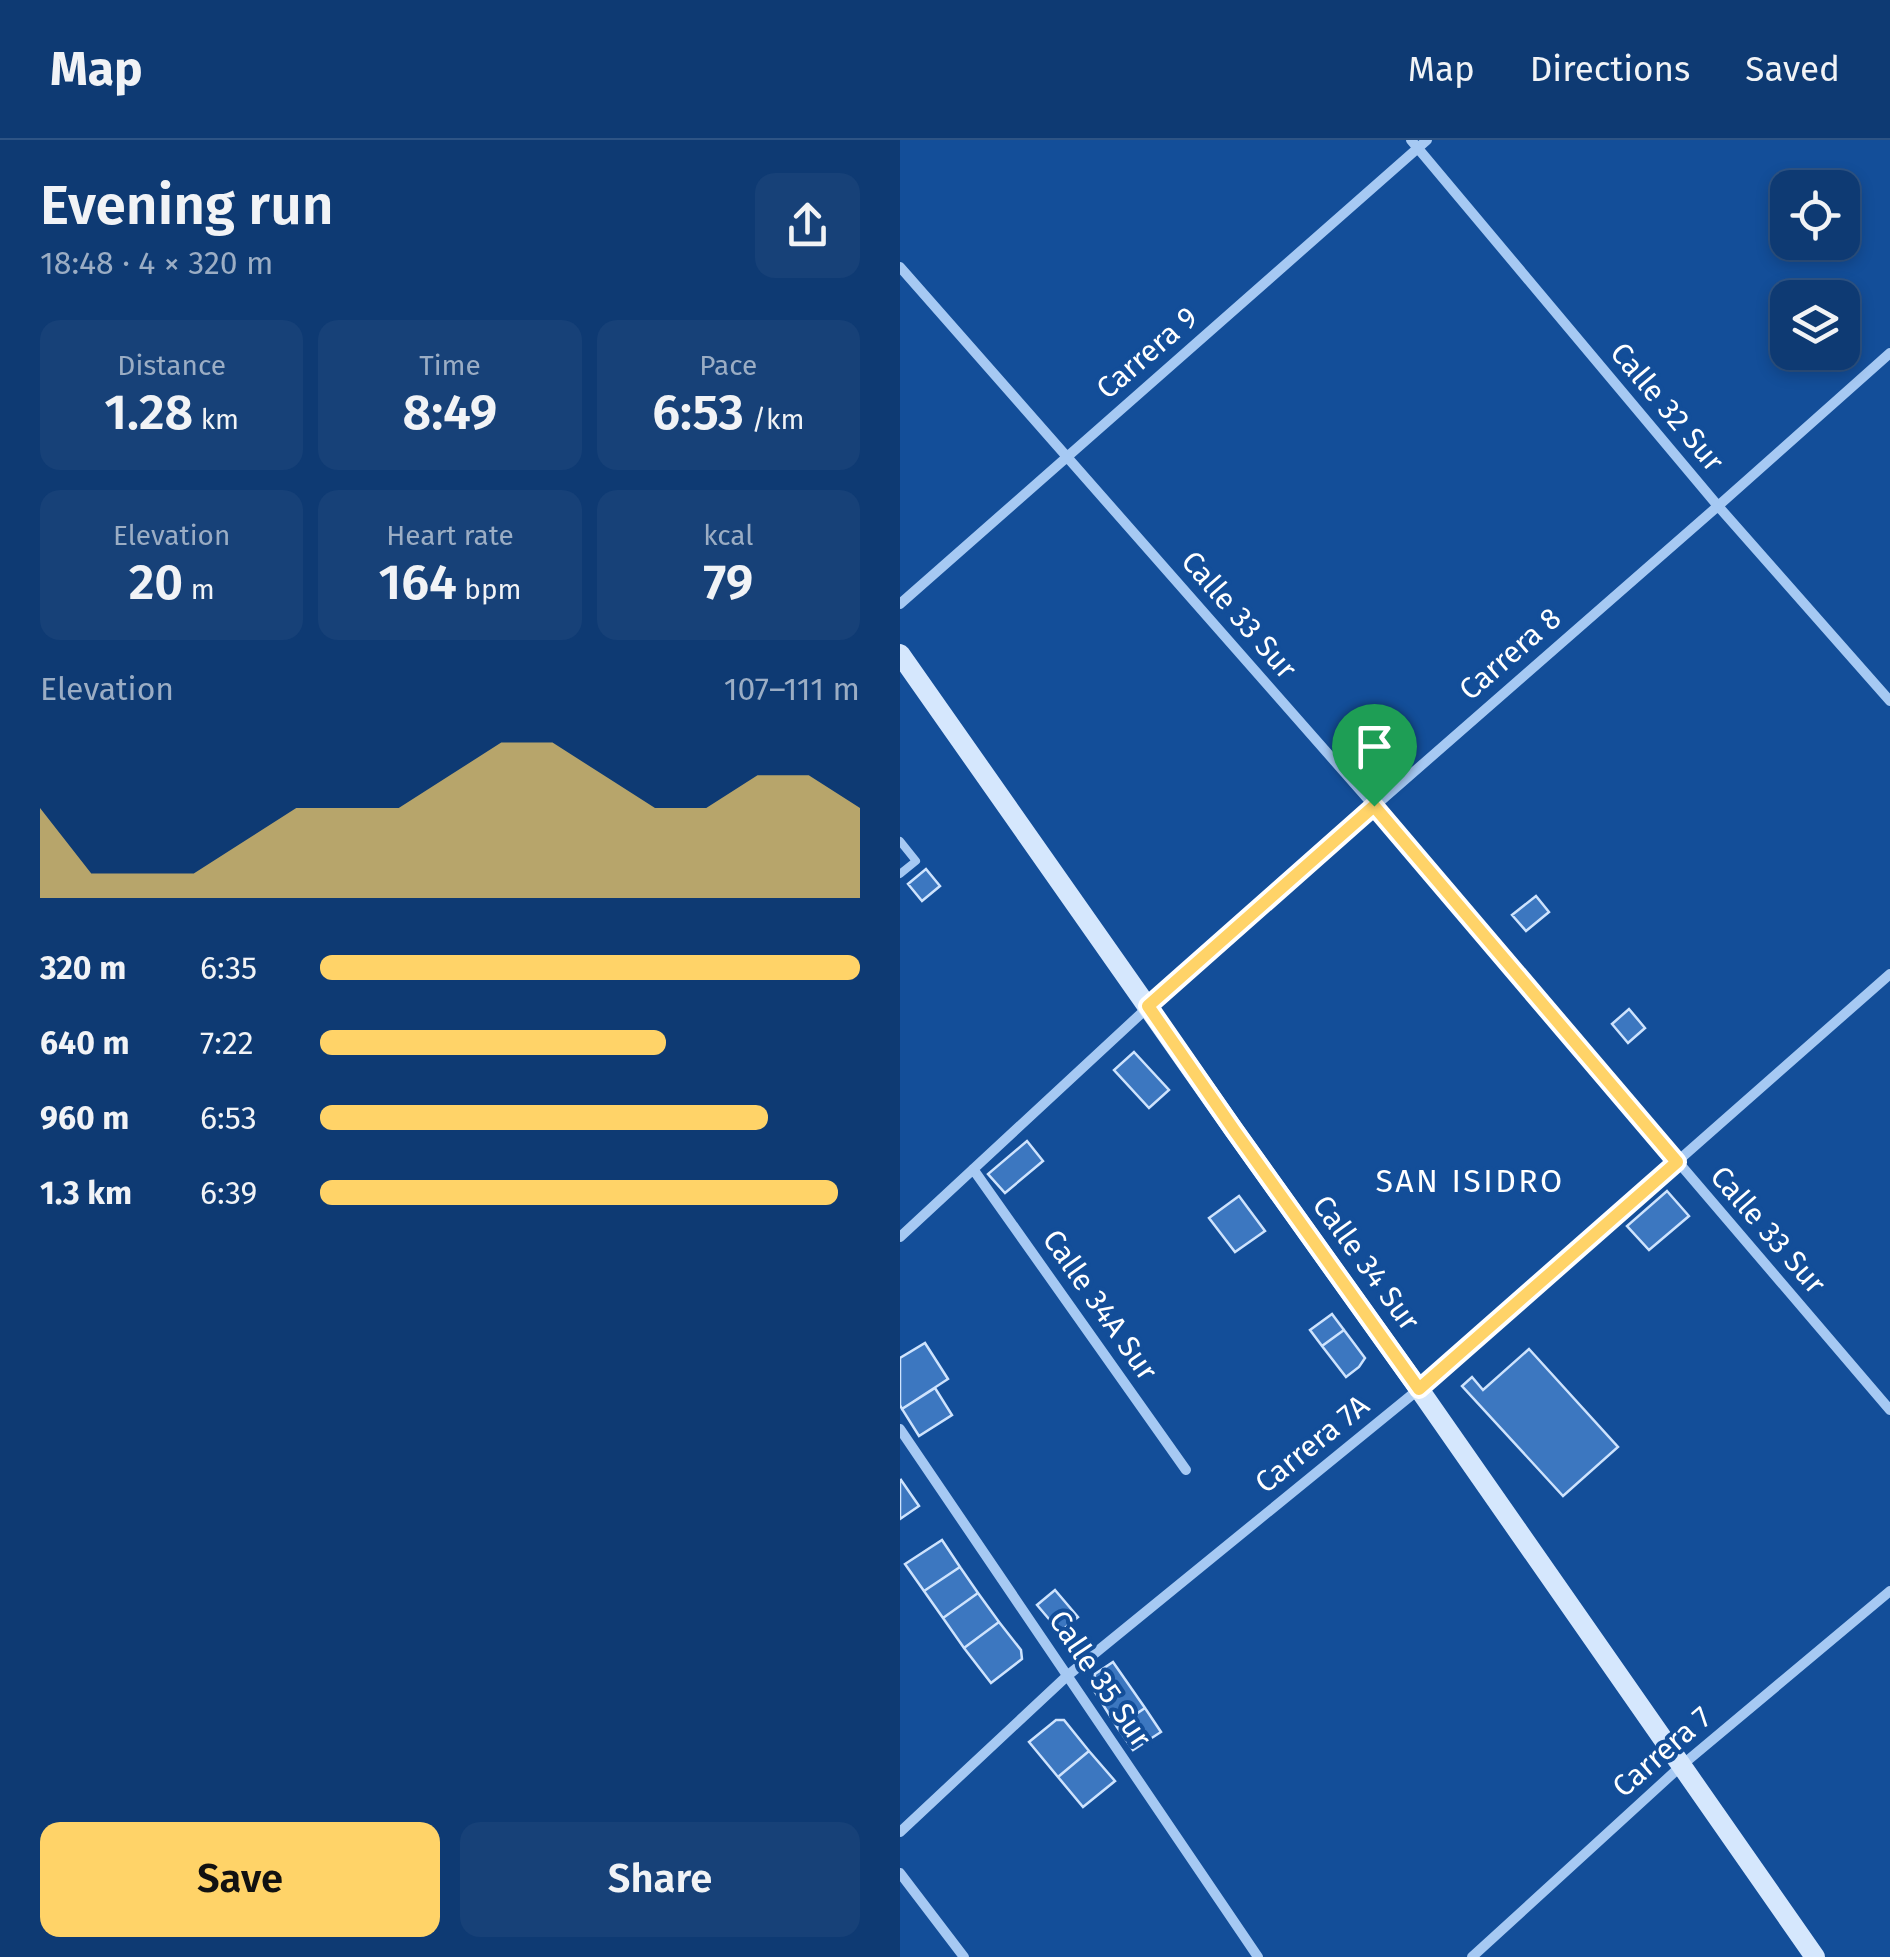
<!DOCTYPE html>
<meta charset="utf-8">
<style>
:root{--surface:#0e3a73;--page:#174178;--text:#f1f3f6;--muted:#9badc4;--line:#2e5485;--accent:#ffd368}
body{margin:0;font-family:"Fira Sans",sans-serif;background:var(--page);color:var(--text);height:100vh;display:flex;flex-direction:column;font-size:38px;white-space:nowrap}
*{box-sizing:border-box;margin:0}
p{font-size:32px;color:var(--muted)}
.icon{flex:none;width:55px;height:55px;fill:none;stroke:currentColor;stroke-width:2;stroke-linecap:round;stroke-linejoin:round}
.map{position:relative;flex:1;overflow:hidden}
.details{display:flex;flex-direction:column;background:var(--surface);width:900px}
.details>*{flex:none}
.fabs{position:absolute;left:870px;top:30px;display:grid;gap:20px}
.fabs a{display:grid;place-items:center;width:90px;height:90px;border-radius:20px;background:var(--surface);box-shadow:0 5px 15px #0003,0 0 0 2px var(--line);font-size:50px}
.pin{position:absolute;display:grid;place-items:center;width:85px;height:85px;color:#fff;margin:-102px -42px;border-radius:50% 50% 50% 0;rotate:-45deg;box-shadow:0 0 10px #0007}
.pin .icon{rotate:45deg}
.round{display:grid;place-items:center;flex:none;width:105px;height:105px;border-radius:20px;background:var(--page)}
.overview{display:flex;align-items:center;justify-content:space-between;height:170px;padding:0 40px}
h1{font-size:55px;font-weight:600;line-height:75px}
.stats{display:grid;grid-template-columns:repeat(3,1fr);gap:15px;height:170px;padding:10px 40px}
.stats div{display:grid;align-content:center;border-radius:20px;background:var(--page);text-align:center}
.stats b{font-size:50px;font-weight:600}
.stats small{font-size:28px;font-weight:400}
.stats p{font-size:28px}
.chart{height:280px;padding:20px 40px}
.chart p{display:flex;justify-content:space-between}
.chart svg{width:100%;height:180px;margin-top:10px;fill:var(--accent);opacity:.7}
.cta{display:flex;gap:20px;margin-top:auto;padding:20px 40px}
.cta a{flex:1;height:115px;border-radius:20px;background:var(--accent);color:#111;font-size:40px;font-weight:600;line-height:115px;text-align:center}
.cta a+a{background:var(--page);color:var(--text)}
ul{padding:0 40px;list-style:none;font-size:32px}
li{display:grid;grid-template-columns:160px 120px 1fr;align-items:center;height:75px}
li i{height:25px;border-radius:12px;background:var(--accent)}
header{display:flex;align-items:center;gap:60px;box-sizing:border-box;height:140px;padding:0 50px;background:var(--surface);border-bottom:2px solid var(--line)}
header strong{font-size:48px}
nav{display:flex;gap:55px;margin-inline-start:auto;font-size:35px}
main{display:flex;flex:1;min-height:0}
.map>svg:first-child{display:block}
</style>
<header>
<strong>Map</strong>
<nav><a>Map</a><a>Directions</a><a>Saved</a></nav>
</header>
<main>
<section class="details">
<div class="overview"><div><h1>Evening run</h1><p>18:48 · 4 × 320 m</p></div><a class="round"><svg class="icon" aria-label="share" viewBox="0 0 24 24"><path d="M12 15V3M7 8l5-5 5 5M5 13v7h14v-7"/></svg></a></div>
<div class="stats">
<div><p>Distance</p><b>1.28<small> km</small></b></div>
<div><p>Time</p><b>8:49</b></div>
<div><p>Pace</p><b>6:53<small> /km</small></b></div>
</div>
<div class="stats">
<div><p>Elevation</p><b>20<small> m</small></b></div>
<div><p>Heart rate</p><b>164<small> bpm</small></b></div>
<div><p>kcal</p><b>79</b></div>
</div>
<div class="chart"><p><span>Elevation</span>107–111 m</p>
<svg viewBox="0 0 160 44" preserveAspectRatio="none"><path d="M0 44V22L10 38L20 38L30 38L40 30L50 22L60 22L70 22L80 14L90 6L100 6L110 14L120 22L130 22L140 14L150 14L160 22V44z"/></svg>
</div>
<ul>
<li><b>320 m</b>6:35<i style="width:100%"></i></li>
<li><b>640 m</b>7:22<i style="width:64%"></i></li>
<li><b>960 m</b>6:53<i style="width:83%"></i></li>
<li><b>1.3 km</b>6:39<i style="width:96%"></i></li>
</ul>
<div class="cta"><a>Save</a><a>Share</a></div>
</section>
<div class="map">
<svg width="990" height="1817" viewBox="0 0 990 1817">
<rect width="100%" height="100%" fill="#134e99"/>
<path fill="#3c77c0" stroke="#cee3fd" stroke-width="2.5" d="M 26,729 L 40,746 L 22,761 L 8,744 Z
M 636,756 L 649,772 L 626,791 L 612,775 Z
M 729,869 L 745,888 L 728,903 L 712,884 Z
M 234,912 L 269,950 L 249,968 L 214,930 Z
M 127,1001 L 143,1021 L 105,1053 L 88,1034 Z
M 767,1051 L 789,1076 L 749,1110 L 727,1086 Z
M 339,1056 L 365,1091 L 335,1112 L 309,1078 Z
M 432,1174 L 444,1190 L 422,1206 L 410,1190 Z
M 444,1190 L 465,1218 L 459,1227 L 446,1237 L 422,1206 Z
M 25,1203 L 48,1239 L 2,1269 L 0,1265 L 0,1218 Z
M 629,1209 L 718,1307 L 663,1356 L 562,1246 L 572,1237 L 583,1250 Z
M 35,1248 L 52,1275 L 19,1296 L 2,1269 Z
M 1,1340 L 19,1366 L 0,1379 L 0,1341 Z
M 42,1400 L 60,1427 L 24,1451 L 5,1424 Z
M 60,1427 L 78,1453 L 43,1478 L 24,1451 Z
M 155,1450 L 178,1477 L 160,1492 L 137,1465 Z
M 78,1453 L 99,1482 L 64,1508 L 43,1478 Z
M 99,1482 L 121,1510 L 122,1519 L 91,1543 L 64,1508 Z
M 213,1522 L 245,1568 L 217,1587 L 193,1549 L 195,1534 Z
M 245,1568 L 261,1592 L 233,1610 L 217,1587 Z
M 156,1580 L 164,1580 L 189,1611 L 158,1637 L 129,1602 Z
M 189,1611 L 215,1641 L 183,1667 L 158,1637 Z"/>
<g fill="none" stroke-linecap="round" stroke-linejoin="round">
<path stroke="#a6c9f3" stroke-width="8" d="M 0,701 L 16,721 L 0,734"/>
<path stroke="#a6c9f3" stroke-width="10" d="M 511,0 L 818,366 L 990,561
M 0,127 L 474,666 L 990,1270
M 0,464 L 527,0
M 73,1029 L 286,1330
M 0,1097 L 301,818 L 818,366 L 990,213
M 0,1289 L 358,1817
M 0,1692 L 167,1536 L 519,1249 L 990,834
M 0,1733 L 64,1817
M 572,1817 L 781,1626 L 990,1451"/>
<path stroke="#d5e7fd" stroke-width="20" d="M 0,514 L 334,990 L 519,1249 L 915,1817"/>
</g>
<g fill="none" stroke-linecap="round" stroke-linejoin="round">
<defs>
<path id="route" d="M 474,666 L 777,1022 L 519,1249 L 334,990 L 248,866 Z"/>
</defs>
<use href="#route" stroke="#fff" stroke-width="20"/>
<use href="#route" stroke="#ffd368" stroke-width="12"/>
</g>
<g text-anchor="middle" stroke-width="8" stroke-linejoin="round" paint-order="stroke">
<g font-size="30" fill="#fff" stroke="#134e99">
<text transform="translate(247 213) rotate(-41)" y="10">Carrera 9</text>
<text transform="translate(767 267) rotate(50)" y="10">Calle 32 Sur</text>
<text transform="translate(339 475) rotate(49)" y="10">Calle 33 Sur</text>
<text transform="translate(610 514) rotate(-41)" y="10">Carrera 8</text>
<text transform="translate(868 1090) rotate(49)" y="10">Calle 33 Sur</text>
<text transform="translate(466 1123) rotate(54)" y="10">Calle 34 Sur</text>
<text transform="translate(200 1165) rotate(55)" y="10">Calle 34A Sur</text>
<text transform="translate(412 1304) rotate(-39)" y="10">Carrera 7A</text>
<text transform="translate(200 1539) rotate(56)" y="10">Calle 35 Sur</text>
<text transform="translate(762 1612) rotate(-41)" y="10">Carrera 7</text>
</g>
<g font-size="32" letter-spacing="2.5" fill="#fff" stroke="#134e99">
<text x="570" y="1052">SAN ISIDRO</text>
</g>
</g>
</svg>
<div class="fabs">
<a><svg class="icon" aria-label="locate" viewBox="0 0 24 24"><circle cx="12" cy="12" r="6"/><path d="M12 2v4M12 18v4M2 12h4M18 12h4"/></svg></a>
<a><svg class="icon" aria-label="layers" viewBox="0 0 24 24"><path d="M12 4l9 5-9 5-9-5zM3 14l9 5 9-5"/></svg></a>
</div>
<div class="pin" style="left:474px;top:666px;background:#1e9e55"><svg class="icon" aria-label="arrive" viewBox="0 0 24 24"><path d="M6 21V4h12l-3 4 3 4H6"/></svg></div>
</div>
</main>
